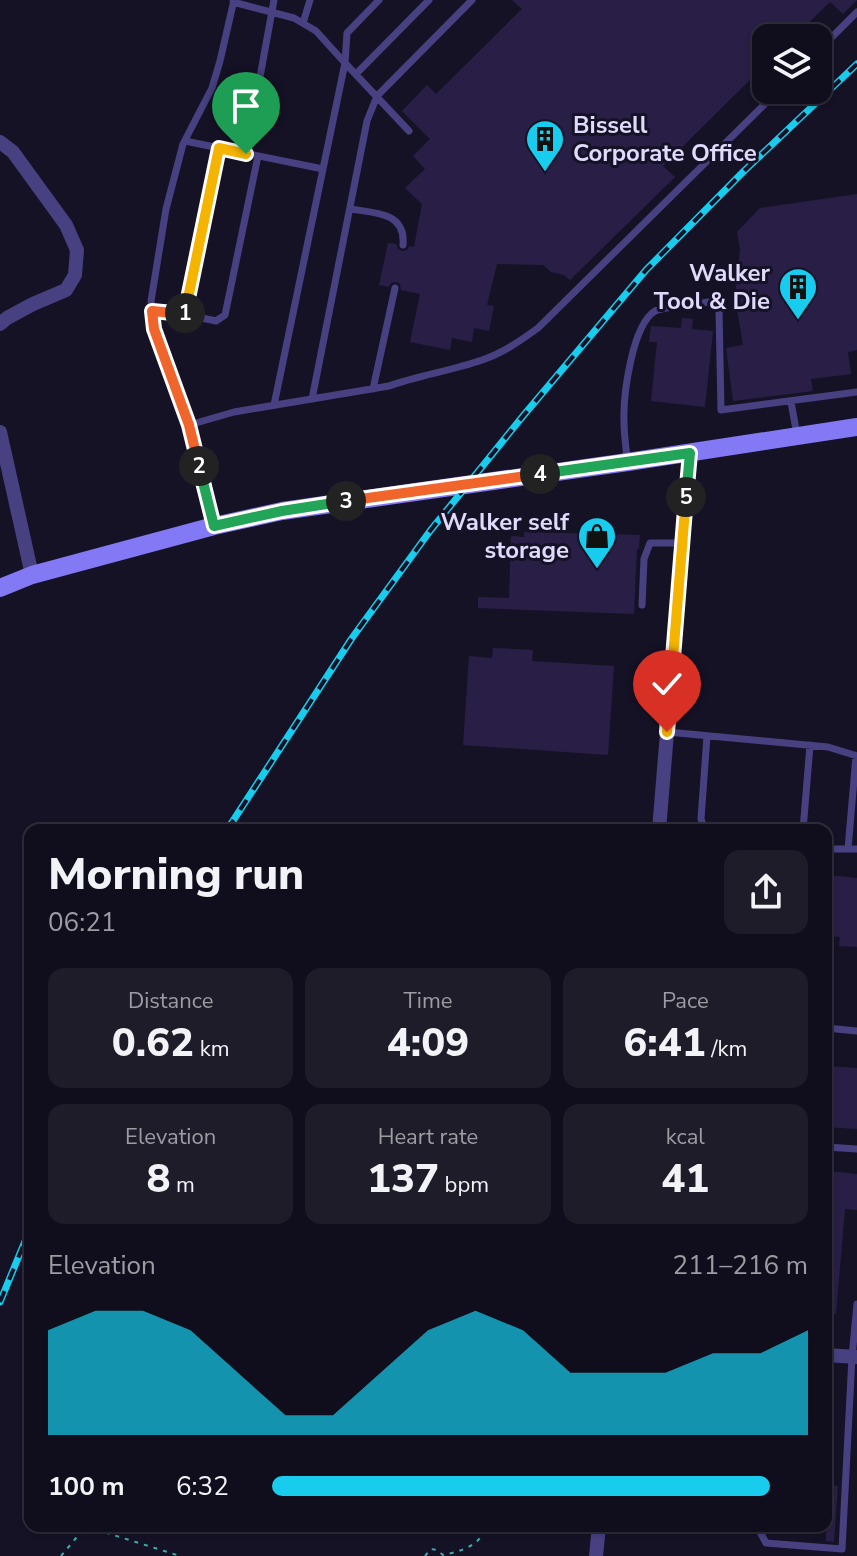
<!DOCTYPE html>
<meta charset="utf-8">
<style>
:root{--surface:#100e1c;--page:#1e1c29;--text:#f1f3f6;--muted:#9c9ca3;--line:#302e3b;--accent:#17ccec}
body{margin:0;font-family:"Nunito Sans",sans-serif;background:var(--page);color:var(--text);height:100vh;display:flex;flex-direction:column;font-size:30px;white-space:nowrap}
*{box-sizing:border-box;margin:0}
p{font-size:26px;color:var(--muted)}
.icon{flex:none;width:44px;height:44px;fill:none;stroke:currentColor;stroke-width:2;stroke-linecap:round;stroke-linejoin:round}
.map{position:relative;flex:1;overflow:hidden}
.drawer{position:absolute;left:24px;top:824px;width:808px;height:708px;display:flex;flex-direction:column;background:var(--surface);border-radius:16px;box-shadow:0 2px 6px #0004,0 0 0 2px var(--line)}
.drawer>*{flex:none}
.fabs{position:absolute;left:752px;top:24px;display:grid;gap:16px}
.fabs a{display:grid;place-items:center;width:80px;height:80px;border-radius:16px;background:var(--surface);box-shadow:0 2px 6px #0004,0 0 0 2px var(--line);font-size:40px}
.pin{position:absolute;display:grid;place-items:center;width:68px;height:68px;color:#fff;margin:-82px -34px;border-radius:50% 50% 50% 0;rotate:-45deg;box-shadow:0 0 8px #0007}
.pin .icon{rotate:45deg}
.km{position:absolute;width:40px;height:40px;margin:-20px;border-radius:50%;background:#222;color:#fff;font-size:22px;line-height:40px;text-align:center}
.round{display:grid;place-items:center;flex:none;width:84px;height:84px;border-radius:16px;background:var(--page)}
.head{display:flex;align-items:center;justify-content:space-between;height:136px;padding:0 24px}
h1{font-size:44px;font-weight:800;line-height:60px}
.stats{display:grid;grid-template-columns:repeat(3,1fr);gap:12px;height:136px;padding:8px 24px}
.stats div{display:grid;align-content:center;border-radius:16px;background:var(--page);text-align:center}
.stats b{font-size:40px;font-weight:800}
.stats small{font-size:22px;font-weight:400}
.stats p{font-size:22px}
.chart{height:224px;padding:16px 24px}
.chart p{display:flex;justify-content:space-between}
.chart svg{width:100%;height:144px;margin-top:8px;fill:var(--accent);opacity:.7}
ul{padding:0 24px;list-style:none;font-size:26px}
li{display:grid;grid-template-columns:128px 96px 1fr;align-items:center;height:60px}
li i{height:20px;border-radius:10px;background:var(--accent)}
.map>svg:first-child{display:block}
</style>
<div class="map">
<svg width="857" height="1556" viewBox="0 0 857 1556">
<rect width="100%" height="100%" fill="#161226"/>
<path fill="#291f46" d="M 512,0 L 857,0 L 843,14 L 830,2 L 793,38 L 766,38 L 766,64 L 663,166 L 675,177 L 570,280 L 564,275 L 551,272 L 543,265 L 497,264 L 487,305 L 494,306 L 489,331 L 474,328 L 472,342 L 452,338 L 450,350 L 410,342 L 420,294 L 401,290 L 400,284 L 396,282 L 391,283 L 389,287 L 379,285 L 388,243 L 396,244 L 398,249 L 402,251 L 407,250 L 409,246 L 414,247 L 422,204 L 405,188 L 425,169 L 413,156 L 430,139 L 402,111 L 427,85 L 436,94 L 522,9 Z
M 857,194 L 857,350 L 848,352 L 851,374 L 811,379 L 813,391 L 733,401 L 726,348 L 743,345 L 735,297 L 740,249 L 737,232 L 760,208 Z
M 682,318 L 693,319 L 692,329 L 713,331 L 705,407 L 651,401 L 657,342 L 649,342 L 651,326 L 681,328 Z
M 524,532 L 640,535 L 639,549 L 637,549 L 634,614 L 478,608 L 478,597 L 509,598 L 511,536 L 524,537 Z
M 493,648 L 533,650 L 532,661 L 614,666 L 608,755 L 463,745 L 469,656 L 492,658 Z
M 826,875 L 857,878 L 857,947 L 839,946 L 840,937 L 826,936 Z
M 826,1066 L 857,1068 L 857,1129 L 826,1127 Z
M 826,1171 L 857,1174 L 857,1210 L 845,1209 L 836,1314 L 826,1313 Z
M 826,1485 L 838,1486 L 834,1542 L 826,1541 Z"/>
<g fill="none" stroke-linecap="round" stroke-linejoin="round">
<path stroke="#3ab0af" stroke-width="2" stroke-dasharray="4 6" stroke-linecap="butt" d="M 89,1526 L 88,1527 L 180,1556
M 61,1556 L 76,1538 L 88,1527 L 87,1526
M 425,1556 L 431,1549 L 437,1550 L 443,1555 C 461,1551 481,1546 486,1526"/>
<path stroke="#474181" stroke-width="7" d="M 379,0 L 347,33 L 345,63 L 409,131
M 233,2 L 294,18 L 316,31 L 345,63 L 274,405
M 303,23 L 310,0
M 818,51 L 857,12
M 356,74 L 429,0
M 185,141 L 323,169
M 246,154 L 274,0
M 350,209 C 375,213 406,212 403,245
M 152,311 L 184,314 L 216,321 L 225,315 L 258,156
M 184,314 L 219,148
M 373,389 L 395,288
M 312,399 L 367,121 L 377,96 L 472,0
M 791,402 L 797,435
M 189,425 L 234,412 L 389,386 C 419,375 451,371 482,360 C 503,353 520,341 538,328 L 779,90
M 627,459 C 626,447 624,434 624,422 C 623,396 632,325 655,311 C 663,307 697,304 709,302 L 719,309 L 721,410 L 857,392
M 214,523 L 189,425 L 154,329 L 151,301 L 166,209 L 183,144 L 212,88 L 220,61 L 234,0
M 642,605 L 644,559 L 650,543 L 682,543
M 667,732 L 828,747 L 857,756
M 705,830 L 701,819 L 707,736
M 803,830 L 810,745
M 826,849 L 857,849
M 848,849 L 856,756
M 826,1028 L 857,1031
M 826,1147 L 857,1149
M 760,1526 L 760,1532 L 766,1543 L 842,1549 L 852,1357 L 857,1304"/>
<path stroke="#474181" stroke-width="14" d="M 0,142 L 13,152 L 66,225 L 77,250 L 75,275 L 66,290 L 33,304 L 7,318 L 0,324
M 0,432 L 32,575
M 659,830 L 690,453
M 826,1355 L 857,1357
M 596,1556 L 599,1526"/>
<path stroke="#8379f4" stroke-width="18" d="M 0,588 L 32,575 L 214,526 L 282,511 L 628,462 L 857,427"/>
<defs>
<path id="rail" d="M 227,830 L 352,638 L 430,531 L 523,416 L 646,270 L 744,171 L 857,64
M 0,1302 L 30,1229"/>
</defs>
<use href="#rail" stroke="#17ccec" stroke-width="7"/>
<use href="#rail" stroke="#161226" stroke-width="4" stroke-dasharray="12" stroke-linecap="butt"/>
</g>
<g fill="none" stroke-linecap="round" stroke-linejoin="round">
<defs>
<path id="split-1" d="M 185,313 L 219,148 L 246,154"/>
<path id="split-2" d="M 185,313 L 184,314 L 152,311 L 154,329 L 189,425 L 199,466"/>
<path id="split-3" d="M 199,466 L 214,526 L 282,511 L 346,501"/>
<path id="split-4" d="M 346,501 L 540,474"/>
<path id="split-5" d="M 540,474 L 690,453 L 686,497"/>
<path id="split-6" d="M 667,732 L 686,497"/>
</defs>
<use href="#split-1" stroke="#fff" stroke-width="16"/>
<use href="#split-2" stroke="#fff" stroke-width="16"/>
<use href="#split-3" stroke="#fff" stroke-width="16"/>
<use href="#split-4" stroke="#fff" stroke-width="16"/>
<use href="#split-5" stroke="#fff" stroke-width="16"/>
<use href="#split-6" stroke="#fff" stroke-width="16"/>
<use href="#split-1" stroke="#f5b400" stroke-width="10"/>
<use href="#split-2" stroke="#f0652b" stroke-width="10"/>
<use href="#split-3" stroke="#22a559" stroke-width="10"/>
<use href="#split-4" stroke="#f0652b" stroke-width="10"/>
<use href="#split-5" stroke="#22a559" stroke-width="10"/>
<use href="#split-6" stroke="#f5b400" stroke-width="10"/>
</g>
<defs>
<symbol id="building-pin" viewBox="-11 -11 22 30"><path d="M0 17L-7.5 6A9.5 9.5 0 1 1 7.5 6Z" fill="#17ccec" stroke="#161226"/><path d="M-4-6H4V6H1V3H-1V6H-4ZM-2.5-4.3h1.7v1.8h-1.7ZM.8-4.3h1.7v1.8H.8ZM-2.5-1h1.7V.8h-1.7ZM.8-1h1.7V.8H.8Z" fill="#111"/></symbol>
<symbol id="shop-pin" viewBox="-11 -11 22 30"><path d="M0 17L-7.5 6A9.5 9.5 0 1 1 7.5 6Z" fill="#17ccec" stroke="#161226"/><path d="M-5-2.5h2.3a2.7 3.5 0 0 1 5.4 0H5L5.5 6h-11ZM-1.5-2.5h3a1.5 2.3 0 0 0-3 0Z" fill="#111"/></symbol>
</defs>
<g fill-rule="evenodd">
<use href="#building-pin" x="523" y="117" width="44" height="60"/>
<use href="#building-pin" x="776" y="265" width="44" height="60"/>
<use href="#shop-pin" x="575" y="514" width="44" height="60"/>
</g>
<g text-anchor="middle" stroke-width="6" stroke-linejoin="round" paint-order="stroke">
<g font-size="24" font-weight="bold" fill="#e0dafc" stroke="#161226" text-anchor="end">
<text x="573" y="133" text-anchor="start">Bissell<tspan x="573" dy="28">Corporate Office</tspan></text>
<text x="770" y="281">Walker<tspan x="770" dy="28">Tool &amp; Die</tspan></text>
<text x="569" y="530">Walker self<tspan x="569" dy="28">storage</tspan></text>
</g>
</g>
</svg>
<div class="fabs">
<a><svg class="icon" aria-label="layers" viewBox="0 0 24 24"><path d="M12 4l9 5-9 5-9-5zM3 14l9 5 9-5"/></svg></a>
</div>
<div class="pin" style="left:246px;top:154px;background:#1e9e55"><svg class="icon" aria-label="arrive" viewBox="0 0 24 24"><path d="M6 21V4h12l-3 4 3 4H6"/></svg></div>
<div class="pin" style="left:667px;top:732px;background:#d93025"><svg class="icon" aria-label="check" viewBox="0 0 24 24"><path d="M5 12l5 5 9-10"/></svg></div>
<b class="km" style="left:185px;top:313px">1</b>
<b class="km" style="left:199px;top:466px">2</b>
<b class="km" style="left:346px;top:501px">3</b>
<b class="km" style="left:540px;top:474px">4</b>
<b class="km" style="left:686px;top:497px">5</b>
<section class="drawer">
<div class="head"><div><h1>Morning run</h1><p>06:21</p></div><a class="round"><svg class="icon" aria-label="share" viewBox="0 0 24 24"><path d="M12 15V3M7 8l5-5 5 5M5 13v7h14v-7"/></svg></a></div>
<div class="stats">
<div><p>Distance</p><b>0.62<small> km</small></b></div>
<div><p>Time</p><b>4:09</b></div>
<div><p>Pace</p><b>6:41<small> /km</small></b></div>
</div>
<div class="stats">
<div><p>Elevation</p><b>8<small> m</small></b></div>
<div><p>Heart rate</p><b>137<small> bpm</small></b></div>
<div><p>kcal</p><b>41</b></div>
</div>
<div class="chart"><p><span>Elevation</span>211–216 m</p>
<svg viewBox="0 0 160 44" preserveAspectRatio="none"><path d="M0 44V12L10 6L20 6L30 12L40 25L50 38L60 38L70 25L80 12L90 6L100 12L110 25L120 25L130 25L140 19L150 19L160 12V44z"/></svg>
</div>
<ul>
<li><b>100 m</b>6:32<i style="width:93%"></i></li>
</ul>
</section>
</div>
